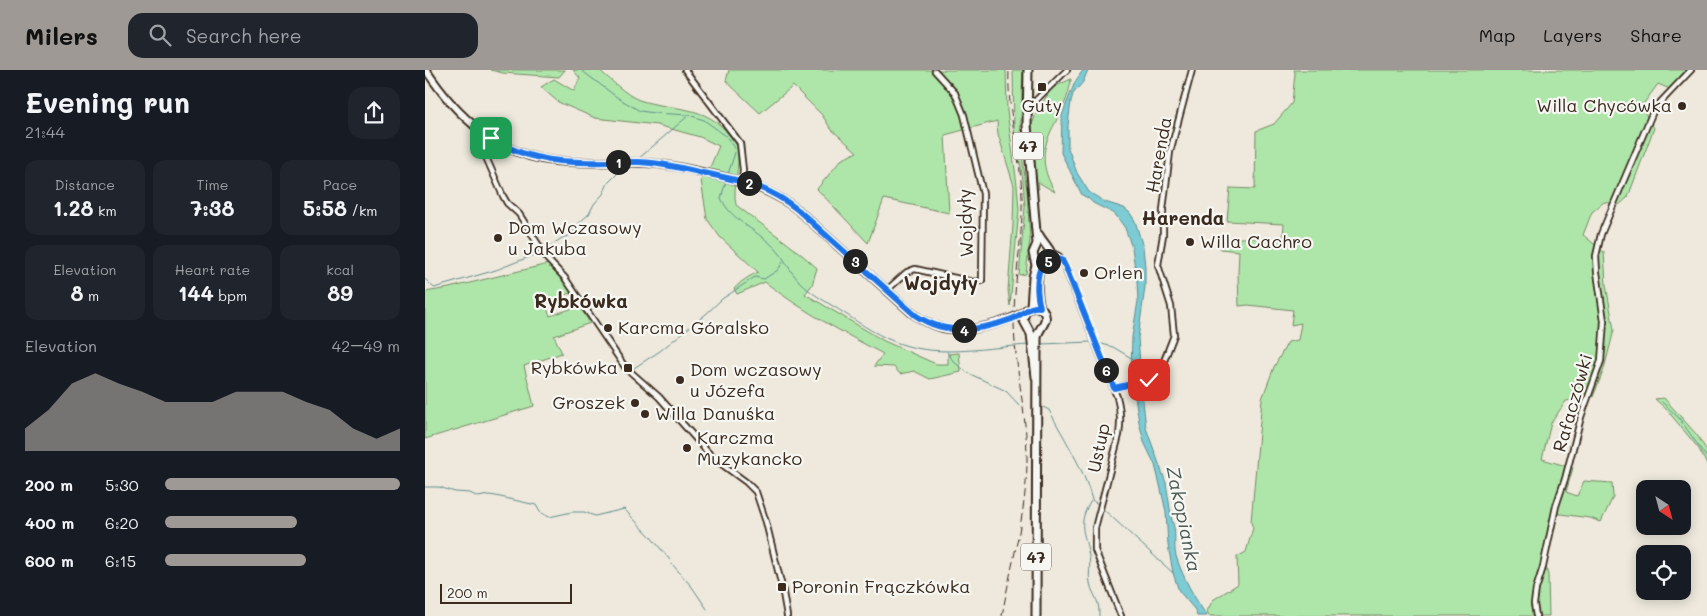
<!DOCTYPE html>
<meta charset="utf-8">
<style>
:root{--surface:#171b24;--page:#20242c;--text:#f1f3f6;--muted:#9ea1a6;--accent:#9f9995}
body{margin:0;font-family:Mali,sans-serif;background:var(--page);color:var(--text);height:100vh;display:flex;flex-direction:column;font-size:19px;white-space:nowrap}
*{box-sizing:border-box;margin:0}
p{font-size:16px;color:var(--muted)}
.icon{flex:none;width:28px;height:28px;fill:none;stroke:currentColor;stroke-width:2;stroke-linecap:round;stroke-linejoin:round}
.map{position:relative;flex:1;overflow:hidden}
.drawer{display:flex;flex-direction:column;background:var(--surface);width:425px}
.drawer>*{flex:none}
.needle{width:32px;rotate:144deg}
.fabs{position:absolute;left:1211px;top:410px;display:grid;gap:10px}
.fabs a{display:grid;place-items:center;width:55px;height:55px;border-radius:10px;background:var(--surface);box-shadow:0 2px 12px #0003;font-size:25px}
.scale{position:absolute;left:15px;bottom:12px;width:132px;box-sizing:border-box;padding-left:5px;border:2px solid #3b2a1e;border-top:0;font-size:14px;line-height:18px;white-space:nowrap;color:#3b2a1e;-webkit-text-stroke:4px #f6f6f2;paint-order:stroke}
.pin{position:absolute;display:grid;place-items:center;width:42px;height:42px;color:#fff;margin:-21px;border-radius:10px;box-shadow:0 2px 8px #0006}
.km{position:absolute;width:25px;height:25px;margin:-12px;border-radius:50%;background:#222;color:#fff;font-size:14px;line-height:25px;text-align:center}
.round{display:grid;place-items:center;flex:none;width:52px;height:52px;border-radius:15px;background:var(--page)}
.head{display:flex;align-items:center;justify-content:space-between;height:85px;padding:0 25px}
h1{font-size:28px;font-weight:700;line-height:38px}
.figures{display:grid;grid-template-columns:repeat(3,1fr);gap:8px;height:85px;padding:5px 25px}
.figures div{display:grid;align-content:center;border-radius:12px;background:var(--page);text-align:center}
.figures b{font-size:21px;font-weight:700}
.figures small{font-size:14px;font-weight:400}
.figures p{font-size:14px}
.chart{height:140px;padding:10px 25px}
.chart p{display:flex;justify-content:space-between}
.chart svg{width:100%;height:90px;margin-top:5px;fill:var(--accent);opacity:.7}
ul{padding:0 25px;list-style:none;font-size:16px}
li{display:grid;grid-template-columns:80px 60px 1fr;align-items:center;height:38px}
li i{height:12px;border-radius:6px;background:var(--accent)}
header{display:flex;align-items:center;gap:30px;box-sizing:border-box;height:70px;padding:0 25px;background:var(--accent);color:#111}
header strong{font-size:24px}
nav{display:flex;gap:28px;margin-inline-start:auto;font-size:18px}
.search{width:350px;height:45px;background:var(--page);display:flex;align-items:center;gap:12px;box-sizing:border-box;padding:0 18px;border-radius:15px;color:var(--muted);font-size:19px}
main{display:flex;flex:1;min-height:0}
.map>svg:first-child{display:block}
</style>
<header>
<strong>Milers</strong>
<div class="search"><svg class="icon" aria-label="search" viewBox="0 0 24 24"><circle cx="10" cy="10" r="6"/><path d="M15 15l6 6"/></svg>Search here</div>
<nav><a>Map</a><a>Layers</a><a>Share</a></nav>
</header>
<main>
<section class="drawer">
<div class="head"><div><h1>Evening run</h1><p>21:44</p></div><a class="round"><svg class="icon" aria-label="share" viewBox="0 0 24 24"><path d="M12 15V3M7 8l5-5 5 5M5 13v7h14v-7"/></svg></a></div>
<div class="figures">
<div><p>Distance</p><b>1.28<small> km</small></b></div>
<div><p>Time</p><b>7:38</b></div>
<div><p>Pace</p><b>5:58<small> /km</small></b></div>
</div>
<div class="figures">
<div><p>Elevation</p><b>8<small> m</small></b></div>
<div><p>Heart rate</p><b>144<small> bpm</small></b></div>
<div><p>kcal</p><b>89</b></div>
</div>
<div class="chart"><p><span>Elevation</span>42–49 m</p>
<svg viewBox="0 0 160 44" preserveAspectRatio="none"><path d="M0 44V33L10 24L20 11L30 6L40 11L50 15L60 20L70 20L80 20L90 15L100 15L110 15L120 20L130 24L140 33L150 38L160 33V44z"/></svg>
</div>
<ul>
<li><b>200 m</b>5:30<i style="width:100%"></i></li>
<li><b>400 m</b>6:20<i style="width:56%"></i></li>
<li><b>600 m</b>6:15<i style="width:60%"></i></li>
</ul>
</section>
<div class="map">
<svg width="1282" height="546" viewBox="0 0 1282 546">
<rect width="100%" height="100%" fill="#eee9dc"/>
<filter id="ink" filterUnits="userSpaceOnUse"><feTurbulence type="fractalNoise" baseFrequency=".02" numOctaves="2"/><feDisplacementMap in="SourceGraphic" scale="10" xChannelSelector="R" yChannelSelector="G"/><feConvolveMatrix kernelMatrix="1 2 1 2 8 2 1 2 1" color-interpolation-filters="sRGB"/></filter>
<g filter="url(#ink)">
<path fill="#aee6aa" stroke="#748864" d="M 66,0 L 140,0 L 134,7 L 78,3 Z
M 148,0 L 174,0 C 185,9 201,25 214,30 C 248,41 281,34 304,65 C 307,69 312,73 312,78 C 316,98 307,115 311,135 C 338,156 367,175 392,198 L 387,215 L 380,224 L 459,271 L 511,294 L 523,294 L 523,284 L 534,283 L 536,302 L 505,309 L 489,301 L 475,304 L 469,297 L 449,296 L 458,284 C 417,262 377,241 340,212 L 312,224 L 309,219 C 316,211 323,207 333,202 L 295,167 L 282,149 L 276,110 L 286,95 L 294,76 L 275,67 L 232,55 L 170,48 L 133,32 L 116,17 L 129,9 L 149,21 L 155,8 Z
M 304,0 L 581,0 L 582,41 L 592,115 L 594,140 L 585,236 L 583,220 L 588,155 L 589,116 L 573,64 L 572,51 L 520,65 L 524,143 L 459,129 L 443,173 L 392,119 L 416,90 L 432,82 L 406,59 L 397,45 L 368,16 L 335,43 L 301,11 Z
M 588,0 L 598,0 L 595,73 L 602,121 L 605,169 L 601,204 L 594,205 L 600,137 L 598,110 L 589,59 Z
M 869,0 L 1263,0 L 1245,19 L 1233,14 L 1219,33 L 1215,35 L 1229,58 L 1203,127 L 1194,135 L 1179,132 L 1167,142 L 1158,165 L 1179,182 L 1181,215 L 1189,260 L 1179,299 L 1168,327 L 1141,331 L 1126,353 L 1117,389 L 1148,398 L 1141,422 L 1152,426 L 1159,411 L 1187,413 L 1188,427 L 1176,452 L 1165,448 L 1128,443 L 1119,490 L 1123,505 L 1124,546 L 784,546 L 782,541 L 788,530 L 813,514 L 812,487 L 821,482 L 828,458 L 826,452 L 837,329 L 849,297 L 863,272 L 873,270 L 876,253 L 866,255 L 868,240 L 823,235 L 814,236 L 813,203 L 814,181 L 795,179 L 798,168 L 858,168 L 859,154 L 802,151 L 805,118 L 830,119 L 831,61 L 849,54 L 867,33 L 870,3 Z
M 646,9 C 641,55 600,71 630,122 L 613,112 L 614,119 L 611,119 L 607,54 L 614,37 L 626,20 L 629,17 Z
M 123,194 L 147,222 L 120,234 L 125,246 L 154,236 L 165,253 L 129,266 L 137,283 L 99,296 L 109,336 L 0,369 L 0,222 L 24,218 Z
M 1239,328 L 1272,365 L 1282,381 L 1282,395 L 1274,379 L 1242,340 L 1230,329 Z"/>
<path fill="#7bcbd5" stroke="#618b8c" d="M 658,0 L 663,0 L 658,12 L 648,24 L 646,31 L 643,55 L 643,78 L 652,103 L 664,122 L 680,132 L 699,138 L 705,143 L 710,151 L 718,177 L 720,197 L 720,217 L 713,268 L 718,331 L 721,358 L 741,413 L 747,451 C 752,461 748,474 751,486 C 758,508 769,527 782,546 L 772,546 L 770,540 L 754,521 L 748,503 L 743,475 L 741,442 L 735,415 L 730,395 L 719,372 L 714,352 L 706,301 L 707,267 L 713,231 L 712,212 L 707,178 L 700,158 L 690,144 L 668,133 L 663,128 L 657,125 L 636,83 L 637,45 L 650,12 Z"/>
<g fill="none" stroke-linecap="round" stroke-linejoin="round">
<path stroke="#618b8c" stroke-width="1" d="M 156,0 L 193,28 L 215,41 L 229,43 L 264,45 L 279,50 L 301,66 L 309,78 L 310,83 L 303,104
M 212,90 L 264,45
M 301,111 L 296,128 C 306,151 334,161 351,179 C 360,188 364,201 373,210 C 385,224 404,233 419,243 C 437,255 455,267 476,274 C 518,288 562,277 605,275
M 0,209 L 9,218 L 71,200 L 114,183 L 137,168 L 146,165 L 155,152 L 164,144 L 169,134 L 178,124 L 183,113 L 194,102 L 206,96
M 673,273 L 688,277 L 708,289
M 616,274 L 667,272
M 522,282 L 529,292 L 543,303 L 581,321 L 595,336
M 209,298 L 235,281 L 281,244 L 297,229 L 330,207 L 339,209 L 353,200 L 358,192
M 1237,332 L 1254,348 L 1282,388
M 618,337 L 624,340 C 638,367 660,400 667,430 L 674,435
M 0,417 L 14,417 L 30,422 L 45,423 L 53,427 L 64,425 L 71,426 L 111,435 L 115,442 L 124,447 L 147,442 L 159,442 L 170,446 L 199,439 L 225,466 L 245,490
M 666,431 C 651,454 660,463 664,486 C 666,495 663,504 665,513 C 666,521 672,528 673,534 C 674,538 674,542 674,546
M 677,438 L 748,503
M 247,494 L 267,517 L 282,539"/>
<defs>
<path id="street" d="M 260,0 L 315,73 L 318,100 L 317,111
M 602,33 L 609,32 L 642,0
M 57,62 L 53,69 L 78,126 L 82,133 L 94,144 L 123,190 L 140,208 L 200,297 L 234,327 L 287,387 L 321,412 L 331,422 L 341,452 L 357,517 L 362,546
M 626,182 L 634,186 L 639,195 L 692,327 C 696,341 696,351 694,365 L 670,458 L 670,480 L 696,546
M 462,220 L 482,202 L 490,199 L 548,212 L 557,211 L 558,124 L 539,45 L 530,23 L 510,1
M 689,318 L 727,309 L 739,291 L 749,265 L 746,236 L 733,195 L 738,165 L 738,140 L 745,82 L 767,0
M 1111,546 L 1109,534 L 1111,519 L 1118,497 L 1131,436 L 1140,409 L 1156,347 L 1176,291 L 1179,251 L 1172,202 L 1171,186 L 1176,164 L 1229,39 L 1266,0"/>
<path id="secondary" d="M 1,0 C 31,46 74,86 131,91 C 161,94 192,91 222,93 C 245,94 267,100 290,105 C 321,112 347,120 373,140 L 487,243 C 515,264 541,263 573,253 C 583,250 593,247 601,240"/>
<path id="primary" d="M 603,0 L 602,55 L 612,174 L 608,183 L 611,195 L 608,207 L 606,237
M 614,165 C 617,171 627,181 626,185 C 625,191 621,191 618,193 C 610,200 612,228 615,237
M 611,546 L 612,269 C 612,257 626,253 618,240 L 611,236 L 601,240 L 598,249 L 606,264 L 611,307"/>
</defs>
<use href="#street" stroke="#3b2a1e" stroke-width="8"/>
<use href="#secondary" stroke="#3b2a1e" stroke-width="10"/>
<use href="#primary" stroke="#3b2a1e" stroke-width="11"/>
<use href="#street" stroke="#f6f6f2" stroke-width="4.5"/>
<use href="#secondary" stroke="#f6f6f2" stroke-width="6"/>
<use href="#primary" stroke="#f6f6f2" stroke-width="7"/>
<path stroke="#3b2a1e" stroke-width="1" stroke-dasharray="8 4" stroke-linecap="butt" d="M 577,546 C 586,494 602,442 602,389 C 602,342 589,296 589,249 C 589,209 598,169 597,128 C 596,84 582,46 584,0"/>
</g>
</g>
<g fill="none" stroke-linecap="round" stroke-linejoin="round" filter="url(#ink)">
<defs>
<path id="route" d="M 66,68 C 115,99 159,91 214,92 C 236,93 257,98 278,103 C 315,110 343,116 373,140 L 490,245 C 521,266 554,261 587,249 C 598,245 604,235 615,237 C 610,220 609,181 637,190 L 641,198 L 689,318 L 724,310"/>
</defs>
<use href="#route" stroke="#fff" stroke-width="10"/>
<use href="#route" stroke="#1a73e8" stroke-width="6"/>
</g>
<g fill="#3b2a1e" stroke="#f6f6f2" stroke-width="2">
<rect x="612" y="12" width="10" height="10" rx="2.5"/>
<circle cx="1257" cy="36" r="5"/>
<circle cx="73" cy="168" r="5"/>
<circle cx="765" cy="172" r="5"/>
<circle cx="659" cy="203" r="5"/>
<circle cx="183" cy="258" r="5"/>
<rect x="198" y="293" width="10" height="10" rx="2.5"/>
<circle cx="255" cy="310" r="5"/>
<circle cx="210" cy="333" r="5"/>
<circle cx="220" cy="344" r="5"/>
<circle cx="262" cy="378" r="5"/>
<rect x="352" y="512" width="10" height="10" rx="2.5"/>
</g>
<g text-anchor="middle" stroke-width="4.5" stroke-linejoin="round" paint-order="stroke">
<g fill="#f6f6f2" stroke="#73675e" stroke-width="1">
<rect x="588" y="62.5" width="30" height="27" rx="4"/>
<rect x="596" y="473.5" width="30" height="27" rx="4"/>
</g>
<g font-size="16" font-weight="bold" fill="#3b2a1e">
<text x="603" y="82">47</text>
<text x="611" y="493">47</text>
</g>
<g font-size="18" fill="#3b2a1e" stroke="#f6f6f2" text-anchor="start">
<text x="617" y="42" text-anchor="middle">Guty</text>
<text x="1247" y="42" text-anchor="end">Willa Chycówka</text>
<text x="83" y="164">Dom Wczasowy<tspan x="83" dy="21">u Jakuba</tspan></text>
<text x="775" y="178">Willa Cachro</text>
<text x="669" y="209">Orlen</text>
<text x="193" y="264">Karcma Góralsko</text>
<text x="193" y="304" text-anchor="end">Rybkówka</text>
<text x="265" y="306">Dom wczasowy<tspan x="265" dy="21">u Józefa</tspan></text>
<text x="200" y="339" text-anchor="end">Groszek</text>
<text x="230" y="350">Willa Danuśka</text>
<text x="272" y="374">Karczma<tspan x="272" dy="21">Muzykancko</tspan></text>
<text x="367" y="523">Poronin Frączkówka</text>
</g>
<g font-size="18" fill="#3b2a1e" stroke="#f6f6f2">
<text transform="translate(734 85) rotate(-80)" y="6">Harenda</text>
<text transform="translate(541 153) rotate(-92)" y="6">Wojdyły</text>
<text transform="translate(1148 333) rotate(-74)" y="6">Rafaczówki</text>
<text transform="translate(674 378) rotate(-78)" y="6">Ustup</text>
</g>
<g font-size="19" font-weight="bold" fill="#3b2a1e" stroke="#f6f6f2">
<text x="758" y="155">Harenda</text>
<text x="516" y="220">Wojdyły</text>
<text x="156" y="238">Rybkówka</text>
</g>
<g font-size="19" font-style="italic" fill="#4e5a55" stroke="#f6f6f2">
<text transform="translate(759 449) rotate(78)" y="7">Zakopianka</text>
</g>
</g>
</svg>
<div class="fabs">
<a><svg class="needle" viewBox="-14 -14 28 28"><path d="M0-13l5 13h-10z" fill="#e53935"/><path d="M0 13l5-13h-10z" fill="#9ea1a6"/></svg></a>
<a><svg class="icon" aria-label="locate" viewBox="0 0 24 24"><circle cx="12" cy="12" r="6"/><path d="M12 2v4M12 18v4M2 12h4M18 12h4"/></svg></a>
</div>
<div class="scale">200 m</div>
<div class="pin" style="left:66px;top:68px;background:#1e9e55"><svg class="icon" aria-label="arrive" viewBox="0 0 24 24"><path d="M6 21V4h12l-3 4 3 4H6"/></svg></div>
<div class="pin" style="left:724px;top:310px;background:#d93025"><svg class="icon" aria-label="check" viewBox="0 0 24 24"><path d="M5 12l5 5 9-10"/></svg></div>
<b class="km" style="left:193px;top:92px">1</b>
<b class="km" style="left:324px;top:113px">2</b>
<b class="km" style="left:430px;top:191px">3</b>
<b class="km" style="left:539px;top:260px">4</b>
<b class="km" style="left:623px;top:191px">5</b>
<b class="km" style="left:681px;top:300px">6</b>
</div>
</main>
